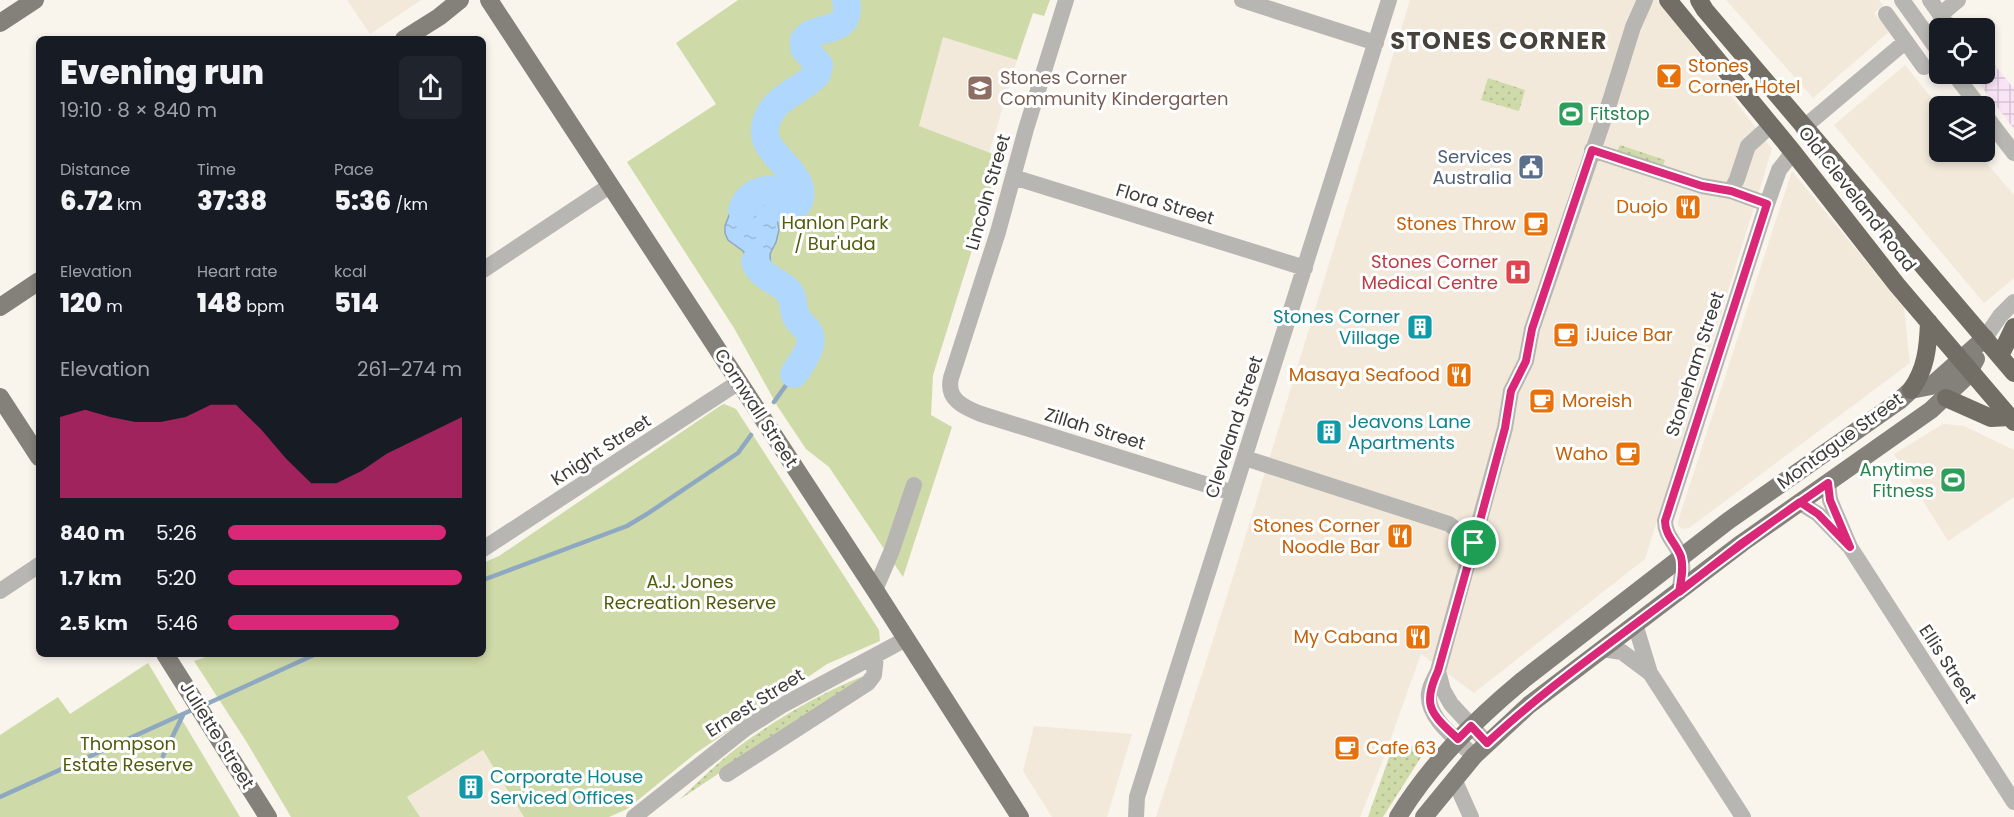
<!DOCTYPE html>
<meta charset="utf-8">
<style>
:root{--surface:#171b24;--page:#20242c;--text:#f1f3f6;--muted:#9ea1a6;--accent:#db2777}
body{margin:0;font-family:Poppins,sans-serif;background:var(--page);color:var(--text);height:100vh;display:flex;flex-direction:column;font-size:22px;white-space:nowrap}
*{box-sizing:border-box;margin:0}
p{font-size:20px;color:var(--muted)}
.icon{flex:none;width:33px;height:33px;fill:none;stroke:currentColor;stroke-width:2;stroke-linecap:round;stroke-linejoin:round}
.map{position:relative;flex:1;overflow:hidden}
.side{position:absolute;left:36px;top:36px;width:450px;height:621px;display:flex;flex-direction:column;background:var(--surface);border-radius:9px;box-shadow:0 3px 9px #0003}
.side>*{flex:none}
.buttons{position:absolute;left:1929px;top:18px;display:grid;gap:12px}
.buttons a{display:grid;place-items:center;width:66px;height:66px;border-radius:9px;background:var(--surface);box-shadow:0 3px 9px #0003;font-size:30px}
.pin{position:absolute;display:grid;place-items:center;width:51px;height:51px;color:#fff;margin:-26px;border:3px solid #fff;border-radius:50%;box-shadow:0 2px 6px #0007}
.round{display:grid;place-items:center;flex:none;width:63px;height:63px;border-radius:9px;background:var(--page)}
.overview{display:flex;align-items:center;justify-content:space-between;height:102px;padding:0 24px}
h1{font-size:33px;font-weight:800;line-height:45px}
.figures{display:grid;grid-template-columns:repeat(3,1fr);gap:9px;height:102px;padding:6px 24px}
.figures div{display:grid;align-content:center}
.figures b{font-size:26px;font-weight:800}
.figures small{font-size:16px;font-weight:400}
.figures p{font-size:16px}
.chart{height:168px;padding:12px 24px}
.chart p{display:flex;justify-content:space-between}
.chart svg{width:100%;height:108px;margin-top:6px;fill:var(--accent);opacity:.7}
ul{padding:0 24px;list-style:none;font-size:20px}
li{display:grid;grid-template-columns:96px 72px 1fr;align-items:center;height:45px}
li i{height:15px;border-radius:8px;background:var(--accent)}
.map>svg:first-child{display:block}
</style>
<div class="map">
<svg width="2014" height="817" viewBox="0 0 2014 817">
<defs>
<pattern id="industrial-grid" width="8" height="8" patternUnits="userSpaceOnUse" patternTransform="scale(1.5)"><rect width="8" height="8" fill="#f8e4f4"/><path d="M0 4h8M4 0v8" fill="none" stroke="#d6c4d2"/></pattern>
<pattern id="grass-dots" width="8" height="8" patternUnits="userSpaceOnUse" patternTransform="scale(1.5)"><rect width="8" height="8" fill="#cfdaa9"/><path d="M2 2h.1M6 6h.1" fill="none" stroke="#b3bc92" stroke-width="1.8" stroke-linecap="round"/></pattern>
<pattern id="water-ripples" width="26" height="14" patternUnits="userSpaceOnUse" patternTransform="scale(1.5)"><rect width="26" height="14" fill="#b0d7fd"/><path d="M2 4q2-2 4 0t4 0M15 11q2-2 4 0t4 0" fill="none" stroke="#98b9da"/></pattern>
</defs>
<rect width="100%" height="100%" fill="#f9f4ec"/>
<path fill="#f2e9da" d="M 347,0 L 421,0 L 370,34 Z
M 1410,0 L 1658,0 L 1772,149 L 1645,559 L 1474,693 L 1421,654 L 1383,760 L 1360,817 L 1156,817 L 1228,593 Z
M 1726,0 L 1879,0 L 1883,5 L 1874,13 L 1890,31 L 1813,98 Z
M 943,36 L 1017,60 L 989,153 L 919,127 Z
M 1905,65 L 1939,107 L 1940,152 L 1977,152 L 2014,195 L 2014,278 L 1984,303 L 1834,125 Z
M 1792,171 L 1904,308 L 1910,363 L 1689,528 L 1683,529 L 1678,526 L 1678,521 Z
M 1943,424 L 1964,426 L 2014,450 L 2014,497 L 1948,541 L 1894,454 Z
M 1034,726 L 1132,734 L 1107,817 L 1052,817 L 1023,771 Z
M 483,750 L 524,817 L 420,817 L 407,797 Z"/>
<path fill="url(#industrial-grid)" d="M 1985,53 L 2014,89 L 2014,129 L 1972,74 L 1984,74 Z"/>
<path fill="url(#grass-dots)" d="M 1488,78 L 1525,90 L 1519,111 L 1481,100 Z
M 1620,145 L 1665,160 L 1661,171 L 1615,155 Z
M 866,675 L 679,800 C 699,781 719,761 741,745 C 780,717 822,692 866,675 Z
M 1430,743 L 1383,817 L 1368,817 L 1392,749 Z"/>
<path fill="#cfdaa9" d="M 738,0 L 1050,0 L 1044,16 L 1033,13 L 1017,60 L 943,37 L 919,126 L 1001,157 L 933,375 L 931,415 L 952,427 L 903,577 L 829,467 L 806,449 L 778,407 L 734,328 L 627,162 L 716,104 L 676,43 Z
M 724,404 L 736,409 L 879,630 L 880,641 L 827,664 L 696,753 L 627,809 L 609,817 L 524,817 L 483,750 L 407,797 L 420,817 L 291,817 L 246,741 L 194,661 L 214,654 L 483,654 L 483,563 L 499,556 L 720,406 Z
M 148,663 L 240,817 L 0,817 L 0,735 L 58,697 L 70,714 Z"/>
<path fill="url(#water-ripples)" stroke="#8ea8c2" stroke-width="1.5" d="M 763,187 L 771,190 L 767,202 L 777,218 L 779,230 L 776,242 L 770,254 L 771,273 L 785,288 L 760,276 L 743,251 L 728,240 L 725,233 L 725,226 L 733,205 L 746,193 Z"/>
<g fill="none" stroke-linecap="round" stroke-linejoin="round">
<path stroke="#8ea8c2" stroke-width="4.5" d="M 774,402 L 794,374
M 483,580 L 627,526 L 647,514 L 738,453 L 751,435
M 202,706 L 316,654
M 163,756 L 183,715
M 0,797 L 194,709"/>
<path stroke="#b0d7fd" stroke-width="28" d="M 742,210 C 746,197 758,189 771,190 L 784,209 C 790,209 796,208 799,201 C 808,179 774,159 767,142 C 764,135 764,127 767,120 C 776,95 801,92 817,74 L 819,65 L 804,48 L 804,40 C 817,23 853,37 846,0
M 755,262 C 761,277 776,280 787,290 C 795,298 792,307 796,316 C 798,322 805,326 808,331 C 817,344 801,363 794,374"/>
<path stroke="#b7b6b2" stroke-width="16" d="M 1066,0 L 1026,129 L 998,232 L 951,378 C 946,399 963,407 981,414 L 1233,493
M 1242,0 L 1376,43
M 1902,0 L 1940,53
M 1930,0 L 1950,28
M 1886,14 L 1924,67
M 1940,15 L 1958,0
M 1954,74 L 1979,106
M 1984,114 L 2014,153
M 1803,128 L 1905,42
M 1592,150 L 1702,186 L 1731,191 L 1767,204
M 1013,177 L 1305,268
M 1731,191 L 1737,179 L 1748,146 L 1771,125
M 483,270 L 611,185
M 1985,338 L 2000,316 L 2014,302
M 1245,458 L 1449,524 L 1474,543
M 1828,483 L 1830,500 L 1850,547 L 2014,802
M 1800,503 L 1818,514 L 1848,545
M 483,549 L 739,382
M 875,590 L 892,550 L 914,485
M 0,591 L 39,565
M 1679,592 C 1681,581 1684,568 1681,557 C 1677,544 1665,536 1665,521 L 1767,204 L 1779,170 L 1793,152
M 1635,624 L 1650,673 L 1743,817
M 1602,649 L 1622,652 L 1650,673
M 1438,671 L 1443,690 L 1451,704 L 1487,743
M 1474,756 C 1458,740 1426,718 1429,693 C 1430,685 1435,678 1438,671 L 1505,428 L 1511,391 L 1526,361 L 1532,329 L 1610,101 L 1633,27 L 1645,0
M 727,774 L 868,683 L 874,675 L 876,656
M 1454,779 L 1471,817
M 634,817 L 745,729 L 781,706 L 906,639
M 1136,817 L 1137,797 L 1389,0"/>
<path stroke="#84817a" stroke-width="18" d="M 489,0 L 875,590 L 1020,817
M 0,23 L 35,0
M 404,39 L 439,17 L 460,0
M 0,307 L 39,281
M 0,397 L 39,457
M 165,654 L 268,817
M 1398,817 C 1431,763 1475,720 1523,680 L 1728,521 L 1899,401 L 1911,390 L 1931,386 L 1985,338
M 1424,817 L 1474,756 L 1529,705 L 1742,543 L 1931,410 L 1966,377 L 1976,359"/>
<path stroke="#726e66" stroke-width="18" d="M 1668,0 L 1793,152 L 1897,285 L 2014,422
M 1699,0 L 1705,10 L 2014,373
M 2000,356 L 2014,327
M 1911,390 C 1926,369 1928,348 1929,322
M 1946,398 L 1991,418 L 2010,417"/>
</g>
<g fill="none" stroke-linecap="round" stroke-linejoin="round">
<defs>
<path id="route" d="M 1474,543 L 1438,671 C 1421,707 1432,714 1458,739 L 1471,726 L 1487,743 C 1534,699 1586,661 1638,622 C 1692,582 1745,541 1800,502 L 1818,514 L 1850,547 L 1830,500 L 1828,483 L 1742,543 L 1679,592 C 1681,581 1684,568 1681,557 C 1677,544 1665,536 1665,521 L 1767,204 L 1731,191 L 1702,186 L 1592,150 L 1532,329 L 1526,361 L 1511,391 L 1505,428 L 1474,543"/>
</defs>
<use href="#route" stroke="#fff" stroke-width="12"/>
<use href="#route" stroke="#db2777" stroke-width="8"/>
</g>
<defs>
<symbol id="bar-square" viewBox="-11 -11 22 22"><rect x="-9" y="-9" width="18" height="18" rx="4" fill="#e8710a" stroke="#fff"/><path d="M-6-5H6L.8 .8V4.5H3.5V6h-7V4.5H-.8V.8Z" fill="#fff"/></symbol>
<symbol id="school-square" viewBox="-11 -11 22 22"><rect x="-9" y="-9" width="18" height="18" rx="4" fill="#8d6e63" stroke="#fff"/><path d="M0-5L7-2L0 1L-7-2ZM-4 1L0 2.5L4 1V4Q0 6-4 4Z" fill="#fff"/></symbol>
<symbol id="stadium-square" viewBox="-11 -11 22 22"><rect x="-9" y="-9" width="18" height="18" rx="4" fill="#2e9e5b" stroke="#fff"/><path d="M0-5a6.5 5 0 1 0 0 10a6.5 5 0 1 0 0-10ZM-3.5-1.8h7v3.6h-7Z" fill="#fff"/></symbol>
<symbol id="civic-square" viewBox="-11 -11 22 22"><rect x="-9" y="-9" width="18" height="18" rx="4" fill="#5c6f8a" stroke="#fff"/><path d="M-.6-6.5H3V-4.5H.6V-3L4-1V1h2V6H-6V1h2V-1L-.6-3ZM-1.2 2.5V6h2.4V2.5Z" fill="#fff"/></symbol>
<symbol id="restaurant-square" viewBox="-11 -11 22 22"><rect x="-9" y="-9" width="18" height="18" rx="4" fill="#e8710a" stroke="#fff"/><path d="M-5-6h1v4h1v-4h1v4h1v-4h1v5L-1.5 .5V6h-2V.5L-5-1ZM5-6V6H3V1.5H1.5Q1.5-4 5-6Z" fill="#fff"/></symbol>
<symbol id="cafe-square" viewBox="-11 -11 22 22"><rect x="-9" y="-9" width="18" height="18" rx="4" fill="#e8710a" stroke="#fff"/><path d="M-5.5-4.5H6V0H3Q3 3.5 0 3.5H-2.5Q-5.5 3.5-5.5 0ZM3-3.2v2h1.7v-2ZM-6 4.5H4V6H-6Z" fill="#fff"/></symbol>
<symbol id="hospital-square" viewBox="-11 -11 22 22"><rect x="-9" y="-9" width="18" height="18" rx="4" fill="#e0444e" stroke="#fff"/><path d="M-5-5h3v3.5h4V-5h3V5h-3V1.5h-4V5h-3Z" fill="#fff"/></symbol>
<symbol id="building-square" viewBox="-11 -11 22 22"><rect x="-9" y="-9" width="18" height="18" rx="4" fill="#0f9aa8" stroke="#fff"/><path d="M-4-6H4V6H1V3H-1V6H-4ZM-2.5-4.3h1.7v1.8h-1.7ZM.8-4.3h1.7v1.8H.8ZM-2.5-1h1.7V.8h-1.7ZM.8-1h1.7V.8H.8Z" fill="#fff"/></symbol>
</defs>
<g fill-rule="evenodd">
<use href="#bar-square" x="1654" y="61" width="30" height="30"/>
<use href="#school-square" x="965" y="73" width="30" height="30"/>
<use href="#stadium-square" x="1556" y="99" width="30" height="30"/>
<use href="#civic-square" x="1516" y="152" width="30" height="30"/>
<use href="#restaurant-square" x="1673" y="192" width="30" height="30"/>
<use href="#cafe-square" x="1521" y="209" width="30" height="30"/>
<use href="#hospital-square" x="1503" y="257" width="30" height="30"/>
<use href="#building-square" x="1405" y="312" width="30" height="30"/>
<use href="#cafe-square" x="1551" y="320" width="30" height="30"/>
<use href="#restaurant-square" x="1444" y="360" width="30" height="30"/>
<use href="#cafe-square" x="1527" y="386" width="30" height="30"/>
<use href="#building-square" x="1314" y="417" width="30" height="30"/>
<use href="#cafe-square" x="1613" y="439" width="30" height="30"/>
<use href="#stadium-square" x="1938" y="465" width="30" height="30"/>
<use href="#restaurant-square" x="1385" y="521" width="30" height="30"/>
<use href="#restaurant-square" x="1403" y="622" width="30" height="30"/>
<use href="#cafe-square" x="1332" y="733" width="30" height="30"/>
<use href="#building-square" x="456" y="772" width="30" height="30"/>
</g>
<g text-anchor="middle" stroke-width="6" stroke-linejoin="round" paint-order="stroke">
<g font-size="18" fill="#c56008" stroke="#fff" text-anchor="end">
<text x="1688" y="72" text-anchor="start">Stones<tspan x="1688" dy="21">Corner Hotel</tspan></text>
<text x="1668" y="213">Duojo</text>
<text x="1516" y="230">Stones Throw</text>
<text x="1586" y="341" text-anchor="start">iJuice Bar</text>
<text x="1440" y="381">Masaya Seafood</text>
<text x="1562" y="407" text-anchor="start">Moreish</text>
<text x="1608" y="460">Waho</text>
<text x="1380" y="532">Stones Corner<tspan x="1380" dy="21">Noodle Bar</tspan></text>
<text x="1398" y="643">My Cabana</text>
<text x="1366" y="754" text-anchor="start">Cafe 63</text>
</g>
<g font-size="18" fill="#785e54" stroke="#fff" text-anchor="start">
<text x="1000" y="84">Stones Corner<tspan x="1000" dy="21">Community Kindergarten</tspan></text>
</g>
<g font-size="18" fill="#27864d" stroke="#fff" text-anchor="start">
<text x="1590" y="120">Fitstop</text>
<text x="1934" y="476" text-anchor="end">Anytime<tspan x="1934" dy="21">Fitness</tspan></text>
</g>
<g font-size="18" fill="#4e5e75" stroke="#fff" text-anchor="end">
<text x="1512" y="163">Services<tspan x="1512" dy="21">Australia</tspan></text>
</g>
<g font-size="18" fill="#3e3c39" stroke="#fff">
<text transform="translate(988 192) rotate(-74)" y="6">Lincoln Street</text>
<text transform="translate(1857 199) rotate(52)" y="6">Old Cleveland Road</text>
<text transform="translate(1165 204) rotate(17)" y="6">Flora Street</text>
<text transform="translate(1695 364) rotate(-72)" y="6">Stoneham Street</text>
<text transform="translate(756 408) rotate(57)" y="6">Cornwall Street</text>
<text transform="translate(1234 427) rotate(-72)" y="6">Cleveland Street</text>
<text transform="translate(1095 429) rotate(17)" y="6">Zillah Street</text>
<text transform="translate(1840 441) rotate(-36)" y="6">Montague Street</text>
<text transform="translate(601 450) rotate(-33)" y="6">Knight Street</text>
<text transform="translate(1948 664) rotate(57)" y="6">Ellis Street</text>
<text transform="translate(755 703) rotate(-32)" y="6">Ernest Street</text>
<text transform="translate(217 735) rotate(58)" y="6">Juliette Street</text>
</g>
<g font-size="18" fill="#515c0e" stroke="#fff">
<text x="835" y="229">Hanlon Park<tspan x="835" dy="21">/ Bur'uda</tspan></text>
<text x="690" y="588">A.J. Jones<tspan x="690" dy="21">Recreation Reserve</tspan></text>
<text x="128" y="750">Thompson<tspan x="128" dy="21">Estate Reserve</tspan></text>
</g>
<g font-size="18" fill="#be3a42" stroke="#fff" text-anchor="end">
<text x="1498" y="268">Stones Corner<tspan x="1498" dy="21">Medical Centre</tspan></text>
</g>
<g font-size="18" fill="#0d838f" stroke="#fff" text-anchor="start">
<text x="1400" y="323" text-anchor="end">Stones Corner<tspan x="1400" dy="21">Village</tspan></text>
<text x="1348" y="428">Jeavons Lane<tspan x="1348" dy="21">Apartments</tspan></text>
<text x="490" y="783">Corporate House<tspan x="490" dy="21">Serviced Offices</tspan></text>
</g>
<g font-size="24" font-weight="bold" letter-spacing="1.5" fill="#47433c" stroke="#fff">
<text x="1499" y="49">STONES CORNER</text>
</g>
</g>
</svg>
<div class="buttons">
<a><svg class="icon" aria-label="locate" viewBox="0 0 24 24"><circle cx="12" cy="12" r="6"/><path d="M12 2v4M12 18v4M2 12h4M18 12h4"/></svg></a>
<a><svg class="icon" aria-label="layers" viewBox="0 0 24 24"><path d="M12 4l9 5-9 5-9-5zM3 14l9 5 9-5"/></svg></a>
</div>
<div class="pin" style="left:1474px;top:543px;background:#1e9e55"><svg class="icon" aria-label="arrive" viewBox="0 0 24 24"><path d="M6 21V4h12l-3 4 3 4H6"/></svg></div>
<section class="side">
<div class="overview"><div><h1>Evening run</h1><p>19:10 · 8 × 840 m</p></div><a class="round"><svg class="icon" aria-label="share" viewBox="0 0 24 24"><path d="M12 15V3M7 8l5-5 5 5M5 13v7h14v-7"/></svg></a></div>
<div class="figures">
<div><p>Distance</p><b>6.72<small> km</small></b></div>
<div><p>Time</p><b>37:38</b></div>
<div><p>Pace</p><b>5:36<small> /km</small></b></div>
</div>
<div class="figures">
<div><p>Elevation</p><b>120<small> m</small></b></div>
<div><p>Heart rate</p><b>148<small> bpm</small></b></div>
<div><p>kcal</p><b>514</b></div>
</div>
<div class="chart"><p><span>Elevation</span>261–274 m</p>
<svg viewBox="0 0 160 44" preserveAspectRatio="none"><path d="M0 44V11L10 8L20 11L30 13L40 13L50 11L60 6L70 6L80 16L90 28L100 38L110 38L120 33L130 26L140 21L150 16L160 11V44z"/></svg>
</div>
<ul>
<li><b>840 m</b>5:26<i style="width:93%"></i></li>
<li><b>1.7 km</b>5:20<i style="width:100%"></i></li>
<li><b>2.5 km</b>5:46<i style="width:73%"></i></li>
</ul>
</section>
</div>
